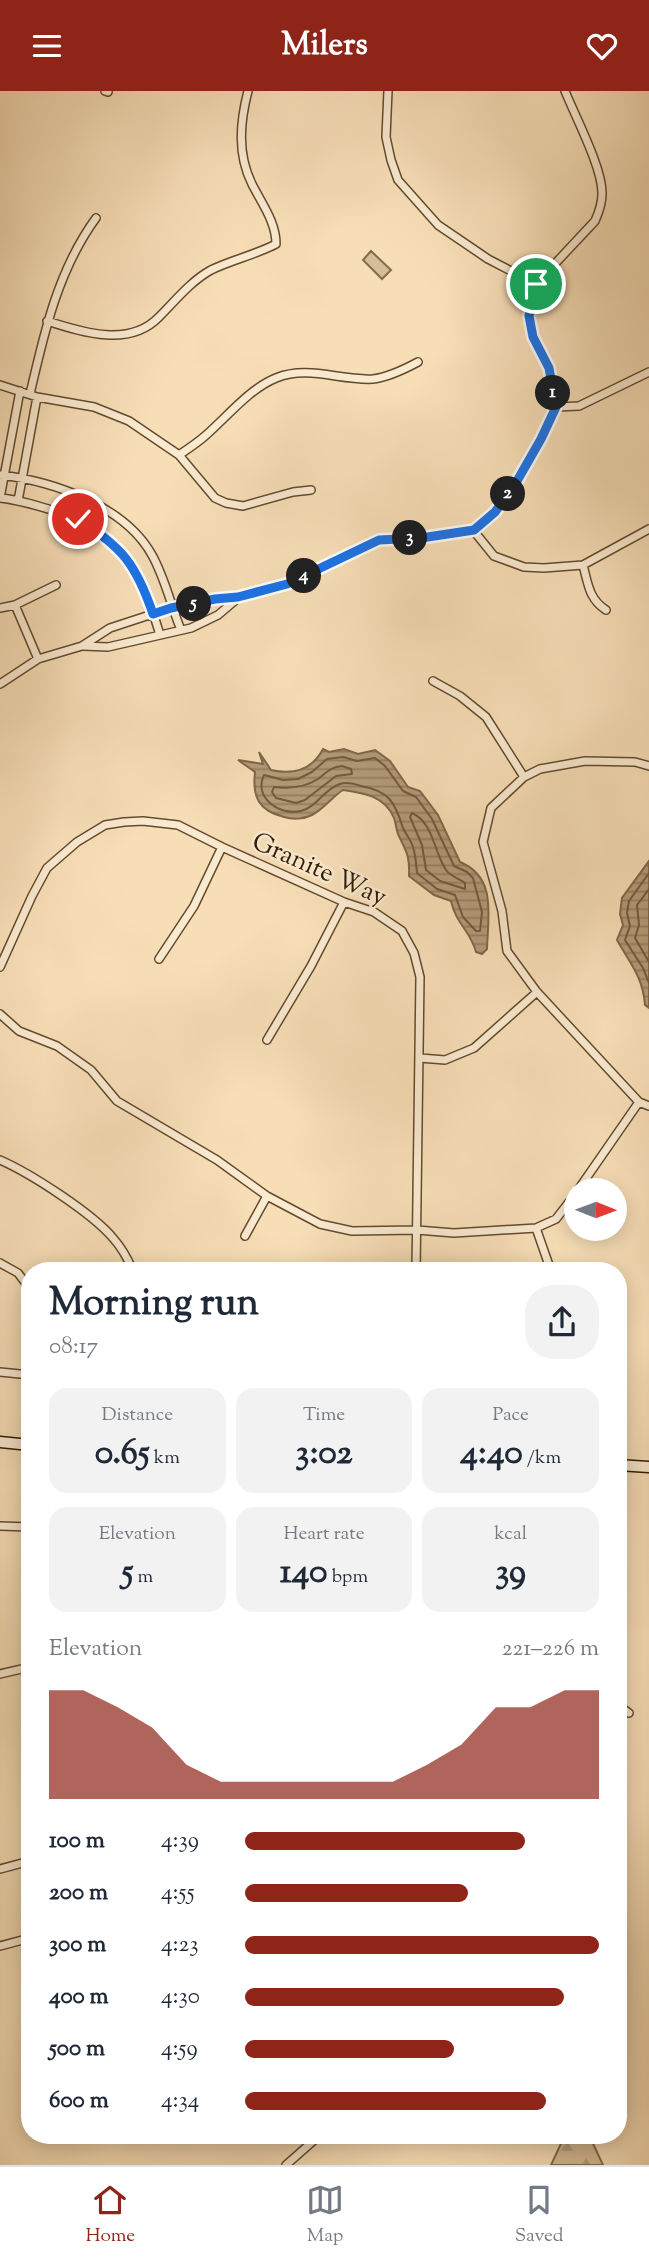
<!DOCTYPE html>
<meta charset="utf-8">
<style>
:root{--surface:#fff;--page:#f2f2f3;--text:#1f2937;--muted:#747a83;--line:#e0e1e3;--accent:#8f2418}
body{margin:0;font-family:"Sorts Mill Goudy",serif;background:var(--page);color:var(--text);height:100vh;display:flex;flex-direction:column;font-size:26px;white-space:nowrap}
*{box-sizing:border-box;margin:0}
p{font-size:23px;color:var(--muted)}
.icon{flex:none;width:38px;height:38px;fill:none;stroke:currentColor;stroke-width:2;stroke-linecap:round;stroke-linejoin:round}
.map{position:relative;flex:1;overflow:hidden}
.sheet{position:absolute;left:21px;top:1171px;width:606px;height:882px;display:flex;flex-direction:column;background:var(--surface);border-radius:28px;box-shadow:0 4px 18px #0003}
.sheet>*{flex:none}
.needle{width:46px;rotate:91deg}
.fabs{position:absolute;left:564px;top:1087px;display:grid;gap:14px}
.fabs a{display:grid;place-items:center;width:63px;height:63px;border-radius:50%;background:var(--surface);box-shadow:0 4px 18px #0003;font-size:35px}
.pin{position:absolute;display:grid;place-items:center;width:60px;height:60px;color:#fff;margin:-30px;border:4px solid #fff;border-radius:50%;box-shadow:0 2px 7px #0007}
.km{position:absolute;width:35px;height:35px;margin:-18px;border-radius:50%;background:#222;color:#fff;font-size:19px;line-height:35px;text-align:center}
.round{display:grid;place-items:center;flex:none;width:74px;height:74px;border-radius:28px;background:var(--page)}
.headline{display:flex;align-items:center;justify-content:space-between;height:119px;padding:0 28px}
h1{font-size:38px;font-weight:800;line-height:52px}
.metrics{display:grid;grid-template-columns:repeat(3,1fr);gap:10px;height:119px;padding:7px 28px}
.metrics div{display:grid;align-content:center;border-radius:18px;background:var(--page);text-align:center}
.metrics b{font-size:35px;font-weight:800}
.metrics small{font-size:19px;font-weight:400}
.metrics p{font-size:19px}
.chart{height:196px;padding:14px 28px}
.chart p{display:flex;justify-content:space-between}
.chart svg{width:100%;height:126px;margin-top:7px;fill:var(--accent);opacity:.7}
ul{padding:0 28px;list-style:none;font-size:23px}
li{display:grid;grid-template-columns:112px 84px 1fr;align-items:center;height:52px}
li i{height:18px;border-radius:9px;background:var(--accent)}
header{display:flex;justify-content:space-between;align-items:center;height:91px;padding:0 28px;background:var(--accent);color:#fff;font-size:32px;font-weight:800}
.tabs{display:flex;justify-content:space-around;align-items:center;height:98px;border-top:2px solid var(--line);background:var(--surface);font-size:19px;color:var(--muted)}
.tabs a{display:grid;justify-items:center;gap:4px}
.tabs .selected{color:var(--accent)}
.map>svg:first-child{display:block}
</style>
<header><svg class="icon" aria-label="menu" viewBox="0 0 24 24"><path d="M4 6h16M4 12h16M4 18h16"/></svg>Milers<svg class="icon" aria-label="heart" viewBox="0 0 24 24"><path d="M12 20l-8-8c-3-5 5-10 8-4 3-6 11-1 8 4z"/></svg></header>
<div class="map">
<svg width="649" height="2074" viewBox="0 0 649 2074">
<defs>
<pattern id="forest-firs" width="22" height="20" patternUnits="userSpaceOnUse" patternTransform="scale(1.75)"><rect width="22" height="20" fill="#d5bd98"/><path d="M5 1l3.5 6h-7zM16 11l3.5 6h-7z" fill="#b7a281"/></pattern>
<pattern id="water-rules" width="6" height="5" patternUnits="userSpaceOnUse" patternTransform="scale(1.75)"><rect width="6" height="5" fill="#b39b79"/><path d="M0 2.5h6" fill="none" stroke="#927e61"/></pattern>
</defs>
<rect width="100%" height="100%" fill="#f7deb7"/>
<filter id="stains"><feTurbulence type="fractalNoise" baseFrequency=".00286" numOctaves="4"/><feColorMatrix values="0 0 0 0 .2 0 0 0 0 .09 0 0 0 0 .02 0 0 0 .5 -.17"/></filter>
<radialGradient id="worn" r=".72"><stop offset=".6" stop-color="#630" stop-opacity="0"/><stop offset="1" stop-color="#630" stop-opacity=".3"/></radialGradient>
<path fill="url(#forest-firs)" stroke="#826c4c" stroke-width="2" d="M 565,2044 L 589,2044 L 603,2074 L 551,2074 Z"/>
<path fill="#d5bd98" stroke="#826c4c" stroke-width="2" d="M 371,160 L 391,179 L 382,188 L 363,169 Z"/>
<path fill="url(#water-rules)" stroke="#7f6749" stroke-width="2" d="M 323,658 L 329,661 L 344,658 L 358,663 L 375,659 L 390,670 L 408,696 L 420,700 L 438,724 L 460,771 C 497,786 488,825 487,858 L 482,863 L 476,861 C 470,839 456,833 451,810 L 434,804 L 409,785 C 410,764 406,760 398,743 C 396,738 396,732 394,727 C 385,705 364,702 343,699 C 332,706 324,718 312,724 C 304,728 293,729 284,726 C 259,720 252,706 255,681 L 238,669 L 263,673 L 259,661 L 271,679 C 293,684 312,679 323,658 Z
M 649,770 L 649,917 L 645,914 C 643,886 630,872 617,849 L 623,834 L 620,823 L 622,807 Z"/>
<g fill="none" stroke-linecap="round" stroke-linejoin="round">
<path stroke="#725a3d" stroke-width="2" d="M 343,666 L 357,670 L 375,667 L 385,675 L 403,700 L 416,706 L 432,728 L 454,775 L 467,781 L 473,787 L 482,821 L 480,840 L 476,840 L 463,826 L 455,804 L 437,798 L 417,782 C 416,774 416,765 413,756 C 411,749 406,744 403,737 C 395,712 390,700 361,695 C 355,693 346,691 340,693 C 324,698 317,716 301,720 C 280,725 253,707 264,684 L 283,689 L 298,688 L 312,681 L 327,668 Z
M 342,675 L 351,678 L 352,683 L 336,685 L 305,709 L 296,712 L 276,707 L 272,701 L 274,696 C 290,698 304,697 318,688 C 327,681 331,676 342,675 Z
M 412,722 C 433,731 434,761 446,779 C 451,786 459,787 465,792 L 465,798 L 440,790 L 426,779 L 422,754 L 410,726 Z
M 649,782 L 629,810 L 627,822 L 630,835 L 625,849 L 643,877 L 649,892
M 649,798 L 637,814 L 639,834 L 635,847 L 649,871"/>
<defs>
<path id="street" d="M 105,0 L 108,1
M 388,0 L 386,46 L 391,69 L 398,89 L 438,134 L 488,168 L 536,193
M 47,230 C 82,241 129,257 159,226 C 175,210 191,190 211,179 C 231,169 255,164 276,153 C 276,131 262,113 252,93 C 237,63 240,31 248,0
M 0,294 L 37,306 L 94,316 L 129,330 L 179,364 L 215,407 L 226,412 L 243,415 L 293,401 L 311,399
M 30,303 C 44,242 58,179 96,127
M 556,316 L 579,315 L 649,281
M 179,364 C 188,358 197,352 205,345 C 227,326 249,298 276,287 C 308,274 341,290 373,288 C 389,286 405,278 418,271
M 0,384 C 53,390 125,415 152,464 C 165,487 171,515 181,539
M 0,407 C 20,409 39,415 58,421 C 121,443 142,483 160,544
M 0,407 L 20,300
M 18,410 L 37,306
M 473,439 L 494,465 L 524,476 L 544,477 L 583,474 L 649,438
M 583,474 C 588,493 589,508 606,519
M 15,514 L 38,568
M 0,517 L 15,514 L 56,494
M 83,555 L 108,556 L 191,537 L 218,524 L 238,507
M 433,590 L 460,605 L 486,626 L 524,686
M 0,593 L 38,568 L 82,555 L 110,537 L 171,517 L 215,508 L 238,506 L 287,493 L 379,449 L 421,447 L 473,439 L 495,421 L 513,397 L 541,348 L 556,316 L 549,277 L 533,246 L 529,225 L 536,193 L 595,130 C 599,121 602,113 602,103 C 603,78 575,25 565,0
M 649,675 L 635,671 L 585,670 L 540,678 L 524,686 L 491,717 L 483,751 L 502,820 L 507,860 L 537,901 L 639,1011 L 649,1015
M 159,868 L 194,815 L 222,756
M 0,876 L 32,805 L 47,777 L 77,751 L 105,734 L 124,731 L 143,730 L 178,734 L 222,756 L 344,811 L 374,821 L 402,840 L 414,862 L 420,886 L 416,1180
M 0,923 L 19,940 L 57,955 L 91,979 L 117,1010 L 217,1069 L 267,1105 L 320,1133 L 352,1140 L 417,1139 L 454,1142 L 536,1137 L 556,1128 L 576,1102
M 267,949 L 311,875 L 344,811
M 420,967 L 445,969 L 474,957 L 537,901
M 0,1069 C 30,1082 92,1122 113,1147 C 121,1156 128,1168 133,1180
M 578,1099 L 639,1011
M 536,1137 L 551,1180
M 245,1145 L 267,1105
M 0,1172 L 18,1182 L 30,1198
M 0,1281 L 30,1284
M 0,1435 L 30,1436
M 0,1583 L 30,1576
M 618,1614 L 629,1622
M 0,1778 L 30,1770
M 0,1855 L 30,1847
M 286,2074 L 320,2044"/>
<path id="secondary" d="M 0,1351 L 30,1354
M 618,1374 L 649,1376"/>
</defs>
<use href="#street" stroke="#624b2e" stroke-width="10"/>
<use href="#secondary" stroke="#301a01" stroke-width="13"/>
<use href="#street" stroke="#faead0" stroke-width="7"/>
<use href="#secondary" stroke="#faead0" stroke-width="10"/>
</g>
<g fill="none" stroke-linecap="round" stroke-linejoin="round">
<defs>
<path id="route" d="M 78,428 C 122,456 136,473 153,523 L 171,517 L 215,508 L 238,506 L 287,493 L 379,449 L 421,447 L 474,439 L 495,421 L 513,397 L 541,348 L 556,316 L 549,277 L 533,246 L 529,225 L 536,193"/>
</defs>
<use href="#route" stroke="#fff" stroke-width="14"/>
<use href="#route" stroke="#1a73e8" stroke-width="9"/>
</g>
<g text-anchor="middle" stroke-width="5" stroke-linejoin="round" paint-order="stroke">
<g font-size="26" fill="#301a01" stroke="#faead0">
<text transform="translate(320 777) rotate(24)" y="9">Granite Way</text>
</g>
</g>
<rect width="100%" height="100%" filter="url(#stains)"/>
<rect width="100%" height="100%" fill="url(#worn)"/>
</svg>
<div class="fabs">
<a><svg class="needle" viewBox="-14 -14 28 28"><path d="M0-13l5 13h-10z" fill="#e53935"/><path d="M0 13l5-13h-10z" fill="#747a83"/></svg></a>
</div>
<div class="pin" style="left:536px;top:193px;background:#1e9e55"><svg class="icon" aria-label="arrive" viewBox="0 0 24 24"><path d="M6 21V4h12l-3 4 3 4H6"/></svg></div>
<div class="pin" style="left:78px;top:428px;background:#d93025"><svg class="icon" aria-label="check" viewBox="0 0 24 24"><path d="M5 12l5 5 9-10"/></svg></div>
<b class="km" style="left:553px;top:302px">1</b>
<b class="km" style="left:508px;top:403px">2</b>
<b class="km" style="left:410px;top:447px">3</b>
<b class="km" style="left:304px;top:485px">4</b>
<b class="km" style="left:194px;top:513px">5</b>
<section class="sheet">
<div class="headline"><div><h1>Morning run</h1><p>08:17</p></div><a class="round"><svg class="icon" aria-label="share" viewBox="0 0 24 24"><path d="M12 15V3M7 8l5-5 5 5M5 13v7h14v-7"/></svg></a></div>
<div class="metrics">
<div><p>Distance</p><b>0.65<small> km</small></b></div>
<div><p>Time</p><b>3:02</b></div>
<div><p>Pace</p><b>4:40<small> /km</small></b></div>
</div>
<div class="metrics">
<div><p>Elevation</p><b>5<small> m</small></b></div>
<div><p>Heart rate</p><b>140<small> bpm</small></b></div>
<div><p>kcal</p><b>39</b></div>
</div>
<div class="chart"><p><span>Elevation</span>221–226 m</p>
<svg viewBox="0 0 160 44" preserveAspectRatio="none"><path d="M0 44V6L10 6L20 12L30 19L40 32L50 38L60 38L70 38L80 38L90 38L100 38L110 32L120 25L130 12L140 12L150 6L160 6V44z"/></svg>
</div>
<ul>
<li><b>100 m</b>4:39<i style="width:79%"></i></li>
<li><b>200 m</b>4:55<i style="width:63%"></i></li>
<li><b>300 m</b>4:23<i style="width:100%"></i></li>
<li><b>400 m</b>4:30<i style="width:90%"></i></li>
<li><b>500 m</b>4:59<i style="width:59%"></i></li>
<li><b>600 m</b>4:34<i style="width:85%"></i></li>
</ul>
</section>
</div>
<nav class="tabs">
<a class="selected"><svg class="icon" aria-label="home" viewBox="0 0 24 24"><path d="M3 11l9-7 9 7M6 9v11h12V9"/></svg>Home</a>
<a><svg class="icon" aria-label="map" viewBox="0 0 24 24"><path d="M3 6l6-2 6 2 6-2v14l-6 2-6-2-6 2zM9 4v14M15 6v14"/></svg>Map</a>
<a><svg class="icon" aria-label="saved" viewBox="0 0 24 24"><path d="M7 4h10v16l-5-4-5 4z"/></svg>Saved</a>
</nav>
